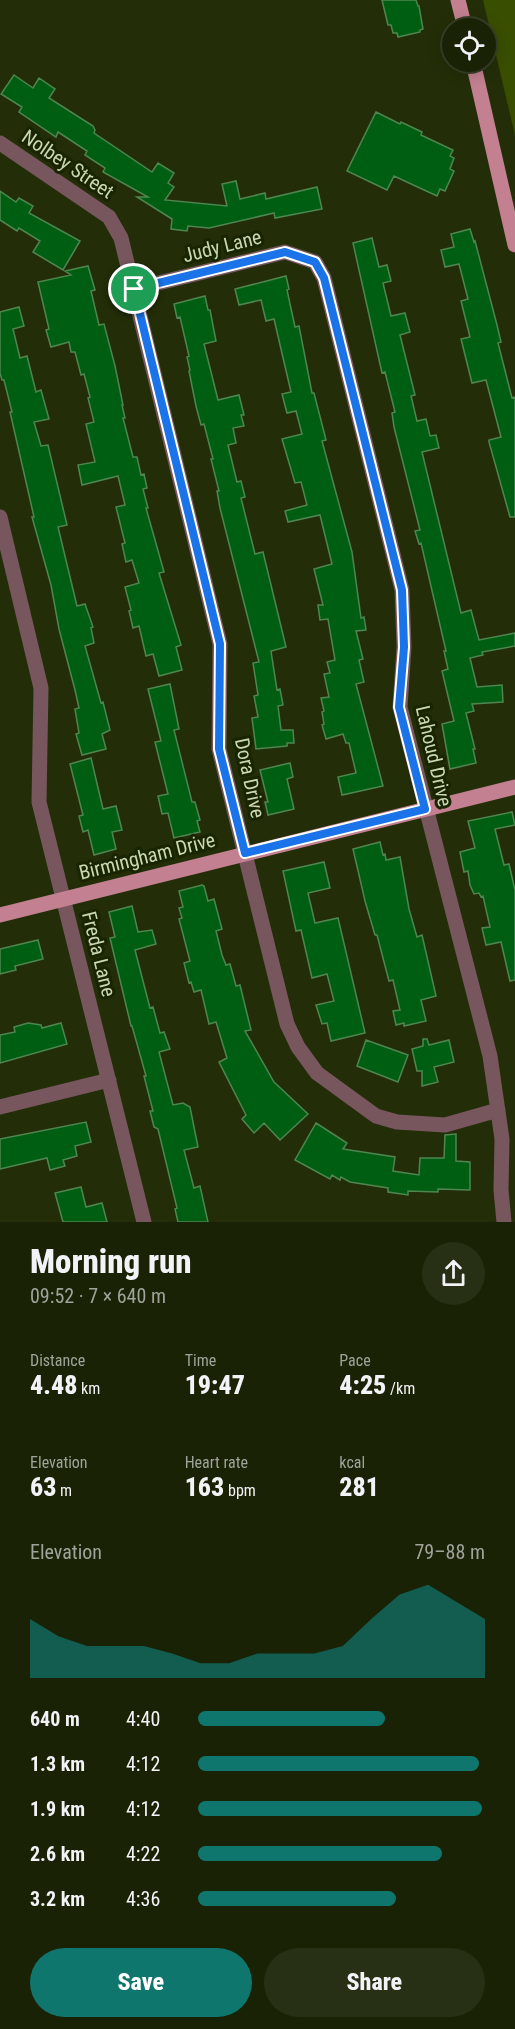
<!DOCTYPE html>
<meta charset="utf-8">
<style>
:root{--surface:#1a2206;--page:#272f14;--text:#f1f3f6;--muted:#9fa49b;--line:#383f28;--accent:#0f766e}
body{margin:0;font-family:"Roboto Condensed",sans-serif;background:var(--page);color:var(--text);height:100vh;display:flex;flex-direction:column;font-size:22px;white-space:nowrap}
*{box-sizing:border-box;margin:0}
p{font-size:20px;color:var(--muted)}
.icon{flex:none;width:33px;height:33px;fill:none;stroke:currentColor;stroke-width:2;stroke-linecap:round;stroke-linejoin:round}
.map{position:relative;height:1222px;overflow:hidden}
.details{display:flex;flex-direction:column;background:var(--surface);flex:1}
.details>*{flex:none}
.tools{position:absolute;left:442px;top:18px;display:grid;gap:12px}
.tools a{display:grid;place-items:center;width:54px;height:54px;border-radius:50%;background:var(--surface);box-shadow:0 3px 15px #0003,0 0 0 2px var(--line);font-size:30px}
.pin{position:absolute;display:grid;place-items:center;width:51px;height:51px;color:#fff;margin:-26px;border:3px solid #fff;border-radius:50%;box-shadow:0 2px 6px #0007}
.round{display:grid;place-items:center;flex:none;width:63px;height:63px;border-radius:32px;background:var(--page)}
.head{display:flex;align-items:center;justify-content:space-between;height:102px;padding:0 30px}
h1{font-size:33px;font-weight:800;line-height:45px}
.stats{display:grid;grid-template-columns:repeat(3,1fr);gap:9px;height:102px;padding:6px 30px}
.stats div{display:grid;align-content:center}
.stats b{font-size:26px;font-weight:800}
.stats small{font-size:16px;font-weight:400}
.stats p{font-size:16px}
.chart{height:168px;padding:12px 30px}
.chart p{display:flex;justify-content:space-between}
.chart svg{width:100%;height:108px;margin-top:6px;fill:var(--accent);opacity:.7}
.action{display:flex;gap:12px;margin-top:auto;padding:12px 30px}
.action a{flex:1;height:69px;border-radius:36px;background:var(--accent);color:#fff;font-size:24px;font-weight:800;line-height:69px;text-align:center}
.action a+a{background:var(--page);color:var(--text)}
ul{padding:0 30px;list-style:none;font-size:20px}
li{display:grid;grid-template-columns:96px 72px 1fr;align-items:center;height:45px}
li i{height:15px;border-radius:8px;background:var(--accent)}
.map>svg:first-child{display:block}
</style>
<div class="map">
<svg width="515" height="1222" viewBox="0 0 515 1222">
<rect width="100%" height="100%" fill="#232e08"/>
<path fill="#3a4e00" d="M 483,0 L 515,0 L 515,136 L 514,131 Z"/>
<path fill="#005e12" stroke="#4f8650" stroke-width="1.5" d="M 382,0 L 416,0 L 418,6 L 419,6 L 423,29 L 420,30 L 420,32 L 398,37 L 397,33 L 393,33 L 391,25 L 388,25 Z
M 14,75 L 33,88 L 39,78 L 55,89 L 49,98 L 93,126 L 95,130 L 94,133 L 152,172 L 158,163 L 174,173 L 168,183 L 174,187 L 165,200 L 227,206 L 222,184 L 236,181 L 240,199 L 265,193 L 266,199 L 317,187 L 322,209 L 275,218 L 274,213 L 209,228 L 188,226 L 187,231 L 171,229 L 172,219 L 137,197 L 148,197 L 103,172 L 105,168 L 85,155 L 87,151 L 58,132 L 56,137 L 19,112 L 22,107 L 1,94 Z
M 376,112 L 400,124 L 401,122 L 422,132 L 421,135 L 453,150 L 450,156 L 454,158 L 450,169 L 454,171 L 445,191 L 440,189 L 437,196 L 394,176 L 387,190 L 347,171 Z
M 0,191 L 16,202 L 19,198 L 33,206 L 29,213 L 80,241 L 63,270 L 33,252 L 40,241 L 19,228 L 17,231 L 0,220 Z
M 470,229 L 474,242 L 475,241 L 497,325 L 501,342 L 498,343 L 512,398 L 515,397 L 515,517 L 510,517 L 489,442 L 489,440 L 501,437 L 486,380 L 472,383 L 461,339 L 470,337 L 461,301 L 468,299 L 459,264 L 445,267 L 441,250 L 454,247 L 451,234 Z
M 372,238 L 379,267 L 387,265 L 391,281 L 383,283 L 391,316 L 405,313 L 410,332 L 400,335 L 415,395 L 411,396 L 417,421 L 426,419 L 430,436 L 436,435 L 439,448 L 422,452 L 461,613 L 471,610 L 479,640 L 515,633 L 515,646 L 482,652 L 483,655 L 470,658 L 477,687 L 502,685 L 503,702 L 472,704 L 474,711 L 466,713 L 475,749 L 473,749 L 476,763 L 450,769 L 442,724 L 454,721 L 442,671 L 448,669 L 444,651 L 446,651 L 421,543 L 419,544 L 415,531 L 420,530 L 394,427 L 392,413 L 395,412 L 385,372 L 382,373 L 353,243 Z
M 88,266 L 95,290 L 91,291 L 99,325 L 104,324 L 115,366 L 123,405 L 122,405 L 125,418 L 123,418 L 133,457 L 137,457 L 141,475 L 144,474 L 147,488 L 143,489 L 148,508 L 146,508 L 164,572 L 159,573 L 181,645 L 176,647 L 182,670 L 159,676 L 153,654 L 146,656 L 139,626 L 133,628 L 129,611 L 131,610 L 125,587 L 139,583 L 132,560 L 126,562 L 122,544 L 125,543 L 116,507 L 125,505 L 118,476 L 82,485 L 78,465 L 95,462 L 86,424 L 94,422 L 88,398 L 90,397 L 84,374 L 81,375 L 75,352 L 71,352 L 69,342 L 51,347 L 46,330 L 49,329 L 38,282 L 71,275 L 65,271 Z
M 286,276 L 289,289 L 287,290 L 295,327 L 299,326 L 312,393 L 314,393 L 326,440 L 322,441 L 352,552 L 361,618 L 364,617 L 366,630 L 356,631 L 363,659 L 359,660 L 364,682 L 356,684 L 383,786 L 342,795 L 338,777 L 356,773 L 349,743 L 346,743 L 343,734 L 326,739 L 322,725 L 324,724 L 322,712 L 324,711 L 321,698 L 329,697 L 324,674 L 330,673 L 327,662 L 335,660 L 328,619 L 320,620 L 318,605 L 323,605 L 314,569 L 332,564 L 320,515 L 288,522 L 285,511 L 307,505 L 301,482 L 295,483 L 282,439 L 302,434 L 296,411 L 287,413 L 282,394 L 291,392 L 274,319 L 266,321 L 261,300 L 239,305 L 235,289 Z
M 205,296 L 208,310 L 210,310 L 216,341 L 204,344 L 218,400 L 239,395 L 244,415 L 241,415 L 244,426 L 233,428 L 236,443 L 228,445 L 237,482 L 241,481 L 245,497 L 241,498 L 255,554 L 263,552 L 286,647 L 271,651 L 277,690 L 280,689 L 283,705 L 278,706 L 281,730 L 293,730 L 294,743 L 287,743 L 287,746 L 256,749 L 252,718 L 258,717 L 254,696 L 258,695 L 253,663 L 259,662 L 220,508 L 217,491 L 219,491 L 211,459 L 213,459 L 204,424 L 201,425 L 196,406 L 189,371 L 190,370 L 187,357 L 189,356 L 180,317 L 177,318 L 174,304 Z
M 19,307 L 24,326 L 13,329 L 20,358 L 27,356 L 36,392 L 41,390 L 49,419 L 34,422 L 41,446 L 48,445 L 67,525 L 58,527 L 77,606 L 85,604 L 93,627 L 91,628 L 94,643 L 85,646 L 101,703 L 103,702 L 110,730 L 102,734 L 106,749 L 82,755 L 76,734 L 79,733 L 75,709 L 79,708 L 75,690 L 59,629 L 51,585 L 32,517 L 34,517 L 10,412 L 12,412 L 4,380 L 2,380 L 0,373 L 0,312 Z
M 170,684 L 179,729 L 174,730 L 192,802 L 195,802 L 200,820 L 197,821 L 200,832 L 174,838 L 168,813 L 162,814 L 158,796 L 168,794 L 155,742 L 161,741 L 148,689 Z
M 91,758 L 103,809 L 116,806 L 122,830 L 112,832 L 116,849 L 94,855 L 88,830 L 83,832 L 79,816 L 83,815 L 70,764 Z
M 290,763 L 293,777 L 287,779 L 294,809 L 268,815 L 265,802 L 268,802 L 260,770 Z
M 512,812 L 515,825 L 495,829 L 504,865 L 509,864 L 515,890 L 515,980 L 510,981 L 501,942 L 486,945 L 482,928 L 490,927 L 483,896 L 481,897 L 479,893 L 474,894 L 470,885 L 468,871 L 464,872 L 460,852 L 475,848 L 468,821 Z
M 380,842 L 383,855 L 385,854 L 386,860 L 400,857 L 409,909 L 417,937 L 422,935 L 436,996 L 421,1000 L 426,1021 L 404,1026 L 404,1023 L 396,1025 L 393,1011 L 400,1010 L 393,980 L 389,981 L 377,935 L 375,935 L 365,901 L 353,849 Z
M 324,862 L 330,888 L 308,893 L 315,923 L 338,918 L 365,1033 L 331,1041 L 327,1023 L 322,1024 L 316,1005 L 334,1001 L 327,974 L 312,978 L 301,930 L 296,931 L 283,871 Z
M 202,885 L 204,886 L 208,901 L 214,899 L 222,929 L 216,931 L 222,955 L 226,965 L 230,964 L 236,986 L 240,985 L 251,1030 L 245,1031 L 274,1082 L 308,1114 L 280,1140 L 264,1123 L 254,1133 L 242,1119 L 246,1115 L 219,1062 L 227,1058 L 216,1022 L 209,1024 L 201,990 L 194,992 L 191,982 L 189,983 L 184,963 L 190,961 L 179,919 L 182,918 L 179,908 L 183,907 L 179,891 Z
M 132,906 L 138,932 L 152,930 L 156,944 L 135,950 L 150,1008 L 153,1007 L 160,1033 L 164,1032 L 170,1049 L 159,1052 L 173,1105 L 183,1103 L 190,1107 L 198,1147 L 184,1150 L 194,1188 L 200,1186 L 208,1222 L 178,1222 L 175,1209 L 177,1208 L 158,1129 L 154,1127 L 150,1111 L 153,1111 L 144,1076 L 146,1076 L 132,1026 L 131,1026 L 110,938 L 115,937 L 109,912 Z
M 38,940 L 43,959 L 15,966 L 16,970 L 0,974 L 0,949 Z
M 28,1023 L 41,1025 L 42,1028 L 61,1023 L 67,1044 L 0,1063 L 0,1035 L 15,1032 L 14,1027 Z
M 423,1039 L 427,1039 L 429,1045 L 449,1040 L 454,1062 L 434,1067 L 438,1082 L 422,1086 L 422,1071 L 417,1071 L 412,1049 L 423,1046 Z
M 366,1040 L 408,1055 L 398,1082 L 357,1066 Z
M 86,1122 L 91,1142 L 75,1146 L 77,1156 L 63,1160 L 65,1166 L 50,1170 L 47,1158 L 0,1169 L 0,1139 Z
M 316,1123 L 347,1143 L 343,1149 L 395,1157 L 393,1171 L 419,1175 L 420,1158 L 444,1158 L 445,1135 L 456,1134 L 456,1161 L 470,1162 L 470,1190 L 438,1189 L 438,1192 L 408,1191 L 408,1195 L 388,1192 L 388,1188 L 350,1182 L 341,1177 L 340,1180 L 332,1175 L 330,1179 L 295,1160 Z
M 81,1187 L 86,1207 L 102,1203 L 107,1222 L 63,1222 L 55,1193 Z"/>
<g fill="none" stroke-linecap="round" stroke-linejoin="round">
<path stroke="#77565d" stroke-width="15" d="M 0,143 L 109,217 L 121,238 L 220,644 L 219,749 L 287,1024 L 298,1047 L 317,1073 L 376,1116 L 397,1122 L 445,1125 L 498,1110
M 134,289 L 285,252 L 315,262 L 324,278 L 402,590 L 404,647 L 400,707 L 490,1056 L 502,1139 L 501,1190 L 504,1222
M 0,517 L 41,688 L 39,802 L 144,1222
M 0,1107 L 109,1080"/>
<path stroke="#c38090" stroke-width="15" d="M 458,0 L 465,28
M 473,62 L 515,245
M 0,915 L 515,787"/>
</g>
<g fill="none" stroke-linecap="round" stroke-linejoin="round">
<defs>
<path id="route" d="M 285,252 L 315,262 L 324,278 L 402,590 L 404,647 L 399,707 L 425,809 L 245,853 L 219,749 L 220,644 L 134,289 Z"/>
</defs>
<use href="#route" stroke="#fff" stroke-width="12"/>
<use href="#route" stroke="#1a73e8" stroke-width="8"/>
</g>
<g text-anchor="middle" stroke-width="6" stroke-linejoin="round" paint-order="stroke">
<g font-size="20" fill="#cad7b4" stroke="#192400">
<text transform="translate(68 164) rotate(34)" y="7">Nolbey Street</text>
<text transform="translate(222 246) rotate(-14)" y="7">Judy Lane</text>
<text transform="translate(434 756) rotate(77)" y="7">Lahoud Drive</text>
<text transform="translate(250 778) rotate(78)" y="7">Dora Drive</text>
<text transform="translate(147 856) rotate(-14)" y="7">Birmingham Drive</text>
<text transform="translate(99 954) rotate(76)" y="7">Freda Lane</text>
</g>
</g>
</svg>
<div class="tools">
<a><svg class="icon" aria-label="locate" viewBox="0 0 24 24"><circle cx="12" cy="12" r="6"/><path d="M12 2v4M12 18v4M2 12h4M18 12h4"/></svg></a>
</div>
<div class="pin" style="left:134px;top:289px;background:#1e9e55"><svg class="icon" aria-label="arrive" viewBox="0 0 24 24"><path d="M6 21V4h12l-3 4 3 4H6"/></svg></div>
</div>
<section class="details">
<div class="head"><div><h1>Morning run</h1><p>09:52 · 7 × 640 m</p></div><a class="round"><svg class="icon" aria-label="share" viewBox="0 0 24 24"><path d="M12 15V3M7 8l5-5 5 5M5 13v7h14v-7"/></svg></a></div>
<div class="stats">
<div><p>Distance</p><b>4.48<small> km</small></b></div>
<div><p>Time</p><b>19:47</b></div>
<div><p>Pace</p><b>4:25<small> /km</small></b></div>
</div>
<div class="stats">
<div><p>Elevation</p><b>63<small> m</small></b></div>
<div><p>Heart rate</p><b>163<small> bpm</small></b></div>
<div><p>kcal</p><b>281</b></div>
</div>
<div class="chart"><p><span>Elevation</span>79–88 m</p>
<svg viewBox="0 0 160 44" preserveAspectRatio="none"><path d="M0 44V20L10 27L20 31L30 31L40 31L50 34L60 38L70 38L80 34L90 34L100 34L110 31L120 20L130 10L140 6L150 13L160 20V44z"/></svg>
</div>
<ul>
<li><b>640 m</b>4:40<i style="width:65%"></i></li>
<li><b>1.3 km</b>4:12<i style="width:98%"></i></li>
<li><b>1.9 km</b>4:12<i style="width:99%"></i></li>
<li><b>2.6 km</b>4:22<i style="width:85%"></i></li>
<li><b>3.2 km</b>4:36<i style="width:69%"></i></li>
</ul>
<div class="action"><a>Save</a><a>Share</a></div>
</section>
